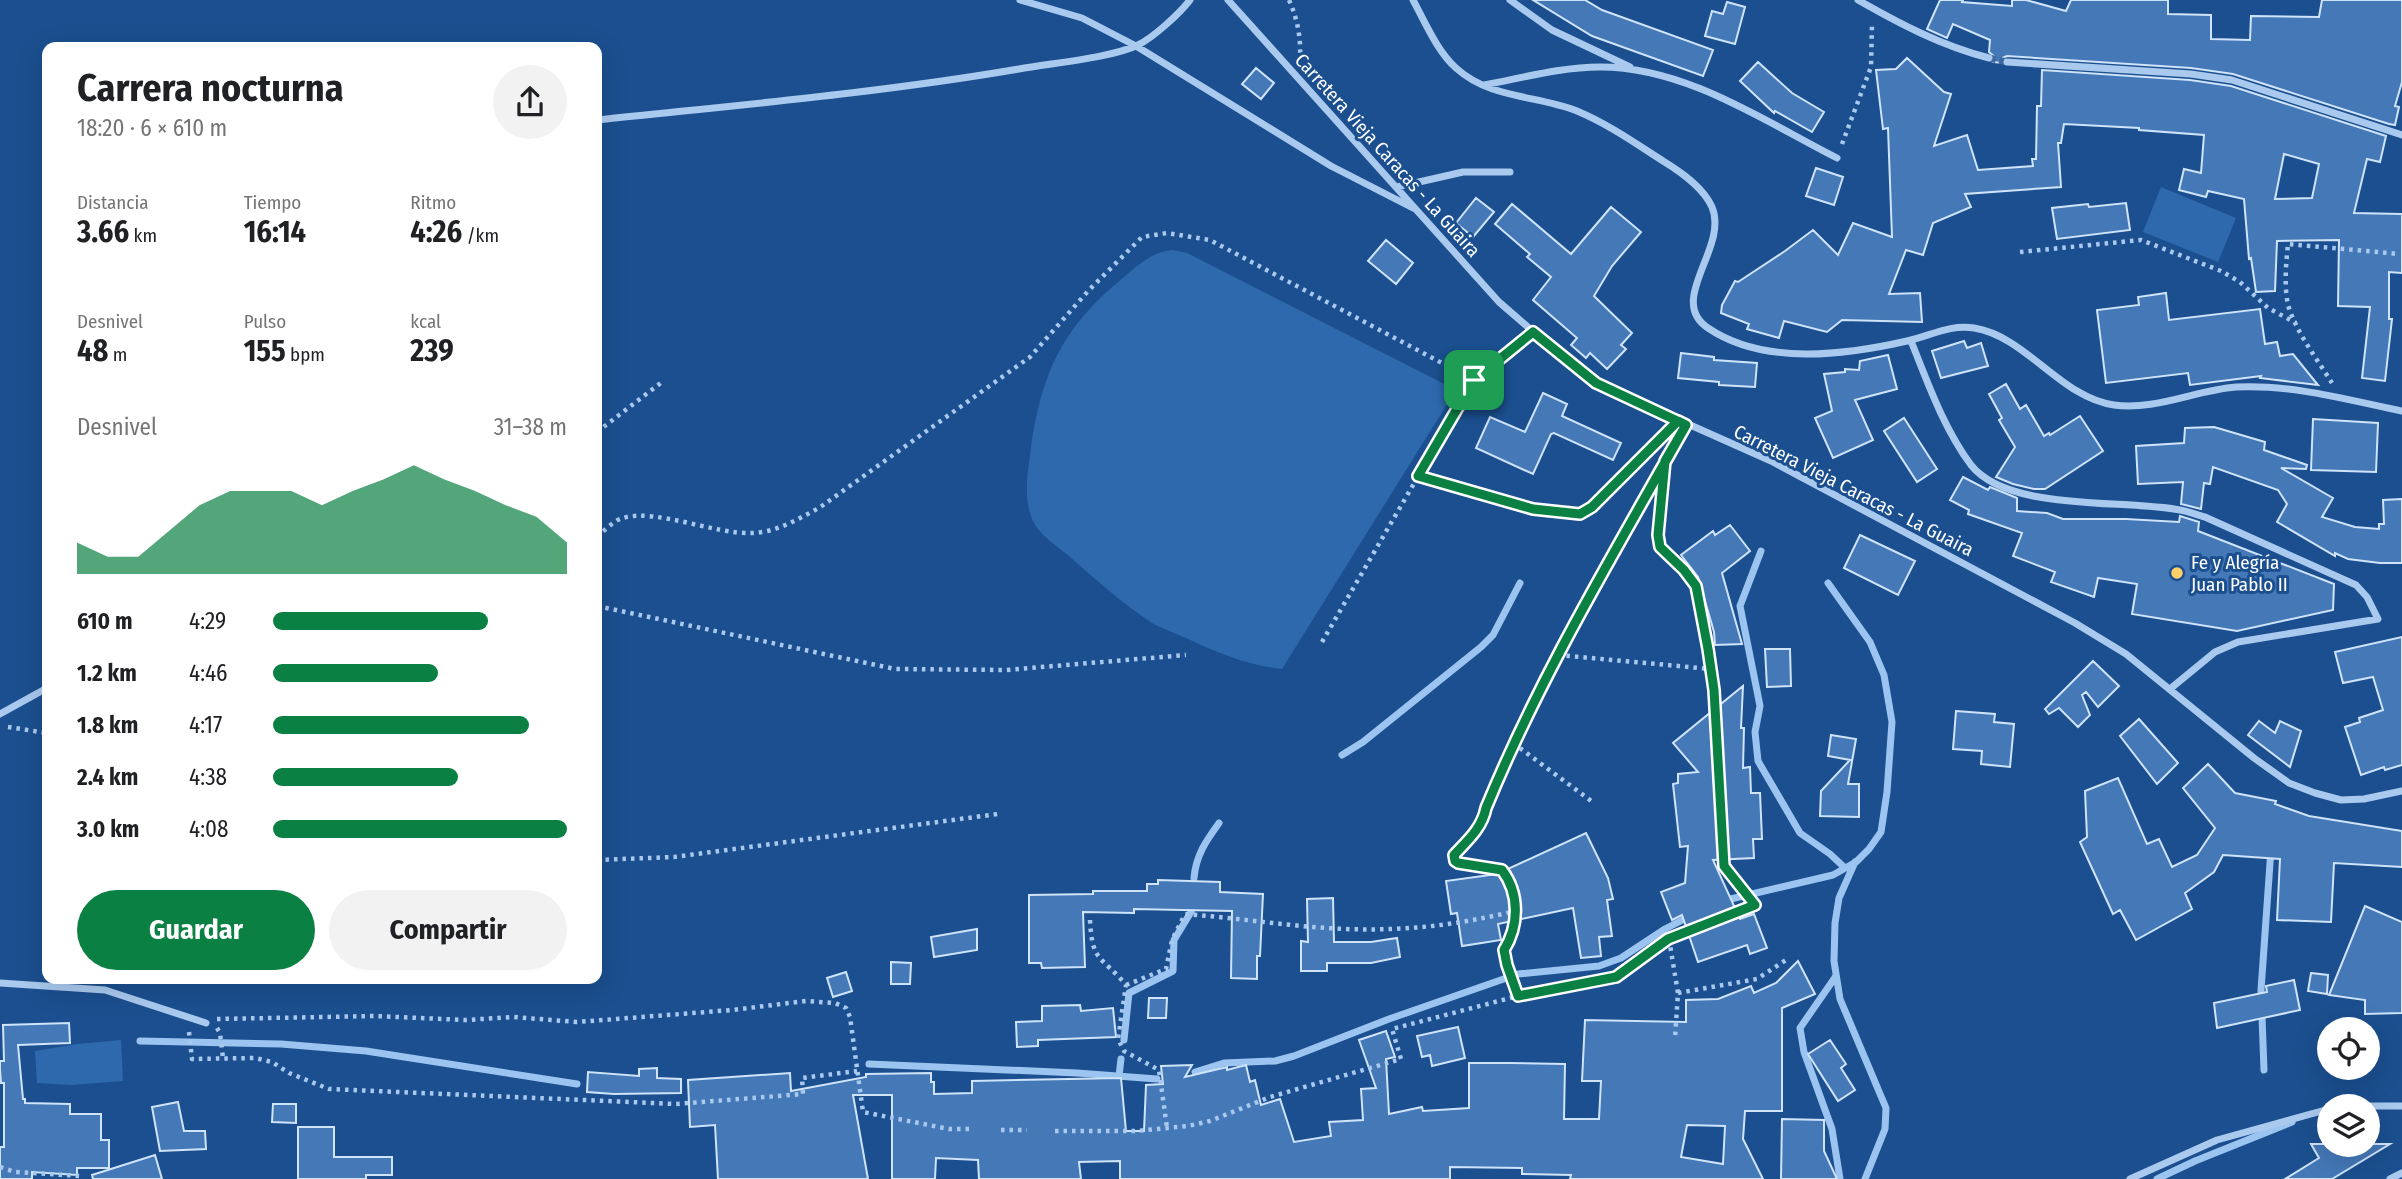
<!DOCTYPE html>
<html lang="es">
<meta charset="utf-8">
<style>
:root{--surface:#fff;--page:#f2f2f2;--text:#202124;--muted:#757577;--accent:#0b8043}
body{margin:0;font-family:"Fira Sans Condensed",sans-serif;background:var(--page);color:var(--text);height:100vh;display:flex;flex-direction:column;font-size:26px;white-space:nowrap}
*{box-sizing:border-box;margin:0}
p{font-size:23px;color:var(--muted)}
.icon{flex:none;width:38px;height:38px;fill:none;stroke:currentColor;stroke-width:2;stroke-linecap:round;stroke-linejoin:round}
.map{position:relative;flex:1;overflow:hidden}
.sheet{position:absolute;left:42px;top:42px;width:560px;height:942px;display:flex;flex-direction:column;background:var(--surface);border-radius:14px;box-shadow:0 7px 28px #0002}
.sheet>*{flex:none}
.tools{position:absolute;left:2317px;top:1017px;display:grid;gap:14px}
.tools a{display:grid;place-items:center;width:63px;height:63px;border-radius:50%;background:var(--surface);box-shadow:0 7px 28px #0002;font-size:35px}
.pin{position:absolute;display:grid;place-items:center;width:60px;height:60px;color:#fff;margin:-30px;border-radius:14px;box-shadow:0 4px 10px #0006}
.round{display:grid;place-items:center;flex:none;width:74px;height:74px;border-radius:37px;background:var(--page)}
.head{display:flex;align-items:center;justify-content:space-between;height:119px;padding:0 35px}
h1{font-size:38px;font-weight:700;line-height:52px}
.stats{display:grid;grid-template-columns:repeat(3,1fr);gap:10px;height:119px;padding:7px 35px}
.stats div{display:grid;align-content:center}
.stats b{font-size:30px;font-weight:700}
.stats small{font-size:19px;font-weight:400}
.stats p{font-size:19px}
.chart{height:196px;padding:14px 35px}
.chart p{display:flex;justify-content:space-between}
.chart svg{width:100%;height:126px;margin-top:7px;fill:var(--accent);opacity:.7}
.primary-button{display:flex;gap:14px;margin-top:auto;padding:14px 35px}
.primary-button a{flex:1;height:80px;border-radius:42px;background:var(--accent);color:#fff;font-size:28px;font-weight:700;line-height:80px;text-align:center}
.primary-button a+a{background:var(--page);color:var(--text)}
ul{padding:0 35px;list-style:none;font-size:23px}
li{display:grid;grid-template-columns:112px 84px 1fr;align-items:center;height:52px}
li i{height:18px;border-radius:9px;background:var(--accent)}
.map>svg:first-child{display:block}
</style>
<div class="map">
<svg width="2402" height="1179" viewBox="0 0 2402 1179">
<rect width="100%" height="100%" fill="#1b4f8f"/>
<path fill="#2e69ad" d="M 2161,187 L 2236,218 L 2218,262 L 2143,232 Z
M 1173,250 L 1187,253 L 1456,390 L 1282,669 C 1246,665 1218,653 1186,638 C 1175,633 1163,629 1152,623 C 1123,604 1095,579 1069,556 C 1057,546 1038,534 1032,519 C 1024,499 1027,476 1030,456 C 1040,377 1060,329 1123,278 C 1139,264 1152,252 1173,250 Z
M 121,1040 L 123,1081 L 71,1085 L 37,1083 L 35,1051 L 77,1044 Z"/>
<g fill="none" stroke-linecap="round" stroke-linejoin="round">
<path stroke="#9cc4f0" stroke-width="7" d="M 1761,551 L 1740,606 L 1760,706 L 1755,732 L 1758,761 L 1800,833 L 1830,854 L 1845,868
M 1342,755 L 1363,742 L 1481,647 L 1493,635 L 1520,583
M 1855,862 L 1839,898 L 1835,923 L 1834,961 L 1840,999 L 1886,1108 L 1885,1129 L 1865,1179
M 1194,878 C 1196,855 1206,841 1219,823
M 1722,901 L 1833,875 L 1856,862 L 1869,849 L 1881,832 L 1887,792 L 1892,722 L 1884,675 L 1870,642 L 1828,583
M 1836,976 L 1800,1028 L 1804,1052 L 1832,1129 L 1840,1179
M 1124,1040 L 1129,993 L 1173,971 L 1174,940 L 1191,912
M 140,1041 L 281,1044 L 366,1051 L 577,1084
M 869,1064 L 1077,1073 L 1157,1079
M 2264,1070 L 2261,990 L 2271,849
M 1195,1072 L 1224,1063 L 1275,1061 L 1294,1056 L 1389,1019 L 1518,974 L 1599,966 L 1621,958 L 1665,929 L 1692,915
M 1119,1076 L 1121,1059
M 2157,1179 L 2195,1161 L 2292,1122"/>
</g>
<path fill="#4478b7" stroke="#cfe3fa" stroke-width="2" fill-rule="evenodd" d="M 1533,0 L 1585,0 L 1602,10 L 1713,50 L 1703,76 L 1592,36 Z
M 1940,0 L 1963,0 L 1962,2 L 2012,6 L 2012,0 L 2026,0 L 2066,11 L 2071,0 L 2168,0 L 2168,14 L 2211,15 L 2211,39 L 2250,40 L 2251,16 L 2319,17 L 2322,0 L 2402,0 L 2402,82 L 2395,106 L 2399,107 L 2395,125 L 2389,124 L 2233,74 L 2191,68 L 2007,56 L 2002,58 L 2001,63 L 1993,62 L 1995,57 L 1989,52 L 1990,40 L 1953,24 L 1947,38 L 1927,29 Z
M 1727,2 L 1745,7 L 1735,44 L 1705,36 L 1712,11 L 1723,14 Z
M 1907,58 L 1944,92 L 1951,94 L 1934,146 L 1967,135 L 1978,170 L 2033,166 L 2032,159 L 2036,159 L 2037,106 L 2041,106 L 2042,70 L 2190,80 L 2231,86 L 2386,136 L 2380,162 L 2367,159 L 2354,213 L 2402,214 L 2402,273 L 2389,272 L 2389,319 L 2392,319 L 2385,381 L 2362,378 L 2370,307 L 2338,306 L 2339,240 L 2277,241 L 2275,291 L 2256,292 L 2251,258 L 2249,259 L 2244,199 L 2208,191 L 2206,197 L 2179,190 L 2184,169 L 2201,173 L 2204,135 L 2139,130 L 2139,128 L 2064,124 L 2061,143 L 2058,143 L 2061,187 L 1965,194 L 1971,207 L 1933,223 L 1923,255 L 1906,250 L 1889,294 L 1920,293 L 1922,322 L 1842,320 L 1827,332 L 1784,321 L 1779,338 L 1747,329 L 1749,324 L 1721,313 L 1722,305 L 1735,281 L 1738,282 L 1785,251 L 1813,230 L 1838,255 L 1853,223 L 1892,237 L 1888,128 L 1883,129 L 1876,70 L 1896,69 ZM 2284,154 L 2319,164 L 2312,198 L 2275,199 Z
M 1758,62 L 1792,93 L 1824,112 L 1812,132 L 1775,111 L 1774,113 L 1740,81 Z
M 1256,68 L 1274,83 L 1261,99 L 1242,84 Z
M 1816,168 L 1843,177 L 1834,205 L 1806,196 Z
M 1476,198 L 1494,212 L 1473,237 L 1456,223 Z
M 2126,203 L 2130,230 L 2057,239 L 2052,208 L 2088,204 L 2089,207 Z
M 1512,204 L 1571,254 L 1611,207 L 1641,232 L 1612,266 L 1594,296 L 1632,333 L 1621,345 L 1626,349 L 1607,369 L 1590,353 L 1586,358 L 1571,345 L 1577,338 L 1533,300 L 1551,277 L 1527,257 L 1530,254 L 1495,224 Z
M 1386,240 L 1413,263 L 1396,284 L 1368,261 Z
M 2166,293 L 2169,320 L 2260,309 L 2265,344 L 2277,342 L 2280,356 L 2293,354 L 2318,385 L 2260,378 L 2261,376 L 2190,385 L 2188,373 L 2106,383 L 2097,310 L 2139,305 L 2138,297 Z
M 1964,341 L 1967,348 L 1981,343 L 1988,366 L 1941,378 L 1932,351 Z
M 1681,353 L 1714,357 L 1714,360 L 1757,363 L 1755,387 L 1719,385 L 1719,382 L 1678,378 Z
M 1888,355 L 1897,389 L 1855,400 L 1873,440 L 1833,458 L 1815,418 L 1832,411 L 1824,374 L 1845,372 L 1845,369 L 1859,370 L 1860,361 Z
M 2006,384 L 2020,409 L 2026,405 L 2044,436 L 2049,433 L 2050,435 L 2080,416 L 2103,451 L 2045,489 L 2034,489 L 2013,484 L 1996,477 L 2015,447 L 1999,420 L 2002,418 L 1989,394 Z
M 1543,393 L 1567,404 L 1562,416 L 1621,443 L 1613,460 L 1554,433 L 1551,434 L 1533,474 L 1476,448 L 1490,417 L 1525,432 Z
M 1904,418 L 1937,469 L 1917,482 L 1884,431 Z
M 2313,419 L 2378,423 L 2376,472 L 2311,470 Z
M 2214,427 L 2265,442 L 2264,450 L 2307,465 L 2306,469 L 2281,468 L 2333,498 L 2322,517 L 2355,527 L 2379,529 L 2379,524 L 2384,524 L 2383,500 L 2402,499 L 2402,563 L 2380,563 L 2348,559 L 2335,553 L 2335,556 L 2277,522 L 2287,504 L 2278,490 L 2213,467 L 2210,484 L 2204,483 L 2201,509 L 2181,504 L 2183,482 L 2138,484 L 2136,446 L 2184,443 L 2185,428 Z
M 1963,477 L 1988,490 L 1990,487 L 2017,498 L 2017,511 L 2047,513 L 2063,519 L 2126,519 L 2179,522 L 2180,516 L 2199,522 L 2198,531 L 2334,584 L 2333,610 L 2237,631 L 2132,614 L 2137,584 L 2098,578 L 2094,597 L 2051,582 L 2055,572 L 2013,556 L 2022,533 L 1968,514 L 1969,510 L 1950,500 Z
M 1730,525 L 1750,551 L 1722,573 L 1742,644 L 1715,645 L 1714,632 L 1698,577 L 1681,555 L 1713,531 L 1715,535 Z
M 1860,535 L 1915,561 L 1898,595 L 1844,568 Z
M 2402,637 L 2402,765 L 2385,770 L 2384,767 L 2361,775 L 2345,727 L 2360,722 L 2359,718 L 2383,710 L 2373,677 L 2343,683 L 2335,652 Z
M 1765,649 L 1790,649 L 1791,686 L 1767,687 Z
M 2093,661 L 2119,686 L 2098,707 L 2086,692 L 2082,695 L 2090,715 L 2078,727 L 2059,708 L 2049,714 L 2045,709 Z
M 1743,686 L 1741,728 L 1744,728 L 1743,768 L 1750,767 L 1751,793 L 1760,793 L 1762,839 L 1753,839 L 1754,858 L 1713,860 L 1740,919 L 1754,914 L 1767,948 L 1750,954 L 1747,945 L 1698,962 L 1682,915 L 1672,920 L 1661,892 L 1685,883 L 1688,846 L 1680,847 L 1673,784 L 1678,783 L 1678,774 L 1698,772 L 1673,743 Z
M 1956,711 L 1995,714 L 1994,722 L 2014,724 L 2010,767 L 1981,764 L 1982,751 L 1953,749 Z
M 2139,719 L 2178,763 L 2157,784 L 2120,736 Z
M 2259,721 L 2275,733 L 2280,721 L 2301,731 L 2290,767 L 2248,735 Z
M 1831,735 L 1856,739 L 1848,784 L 1859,784 L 1859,817 L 1820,816 L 1821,791 L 1850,760 L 1828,756 Z
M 2208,764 L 2235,793 L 2276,801 L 2275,804 L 2309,816 L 2402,831 L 2402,867 L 2334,863 L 2331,922 L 2277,920 L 2280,859 L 2223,855 L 2214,872 L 2185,893 L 2192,909 L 2136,940 L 2120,910 L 2113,914 L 2080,842 L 2087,837 L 2085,791 L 2118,778 L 2147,844 L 2159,839 L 2172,867 L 2197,855 L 2215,828 L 2183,788 Z
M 1586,833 L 1608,878 L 1613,899 L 1607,900 L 1612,936 L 1599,937 L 1601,956 L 1581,958 L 1573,908 L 1498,924 L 1501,940 L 1462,946 L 1457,913 L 1451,914 L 1446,881 L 1497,874 Z
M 1158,880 L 1220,882 L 1220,892 L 1263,894 L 1260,956 L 1257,956 L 1257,979 L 1231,978 L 1232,911 L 1134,909 L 1134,913 L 1083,912 L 1085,967 L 1042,968 L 1041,963 L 1029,963 L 1029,895 L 1093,894 L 1093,891 L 1147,891 L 1147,884 L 1158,884 Z
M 1333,898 L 1334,942 L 1371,942 L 1397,938 L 1400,957 L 1371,963 L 1327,963 L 1327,971 L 1301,971 L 1301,941 L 1308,942 L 1307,899 Z
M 2365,906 L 2402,922 L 2402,1013 L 2365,1014 L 2365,1000 L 2329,995 Z
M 977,929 L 977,950 L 934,957 L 931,937 Z
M 1798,961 L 1815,994 L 1782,1008 L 1782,1111 L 1745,1111 L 1743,1139 L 1763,1179 L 1570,1179 L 1571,1175 L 1522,1174 L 1522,1168 L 1450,1167 L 1450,1179 L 1120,1179 L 1120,1161 L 1079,1162 L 1081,1179 L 979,1179 L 978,1160 L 936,1158 L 935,1179 L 892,1179 L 892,1095 L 853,1095 L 868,1179 L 718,1179 L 715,1125 L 690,1127 L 688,1080 L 790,1073 L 791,1091 L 866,1077 L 866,1074 L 931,1073 L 931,1082 L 934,1082 L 934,1094 L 972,1093 L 972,1081 L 1121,1078 L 1126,1131 L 1144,1131 L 1146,1085 L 1163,1084 L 1161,1066 L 1192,1065 L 1185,1077 L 1227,1067 L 1227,1070 L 1246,1065 L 1250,1082 L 1255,1080 L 1261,1105 L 1280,1099 L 1294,1142 L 1331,1136 L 1329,1122 L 1363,1120 L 1361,1089 L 1376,1088 L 1359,1040 L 1386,1031 L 1395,1057 L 1386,1059 L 1389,1114 L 1422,1107 L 1423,1111 L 1469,1108 L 1469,1063 L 1510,1063 L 1565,1064 L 1564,1119 L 1599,1119 L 1601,1081 L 1582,1081 L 1585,1020 L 1686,1022 L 1686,1000 L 1718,999 L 1751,986 L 1754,993 L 1776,983 ZM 1687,1125 L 1725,1126 L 1723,1164 L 1681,1157 Z
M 891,962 L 911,963 L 910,984 L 891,984 Z
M 846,972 L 852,991 L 833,997 L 827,978 Z
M 2311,973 L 2328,975 L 2327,994 L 2308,991 Z
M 2294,980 L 2300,1010 L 2217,1028 L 2214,1003 L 2267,992 L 2266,986 Z
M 1149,998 L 1167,998 L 1166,1018 L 1148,1018 Z
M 1080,1005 L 1081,1011 L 1113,1008 L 1116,1037 L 1038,1040 L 1038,1046 L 1017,1047 L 1016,1022 L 1042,1021 L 1042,1006 Z
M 69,1023 L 70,1043 L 18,1045 L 23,1099 L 25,1099 L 25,1103 L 70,1104 L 70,1114 L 101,1114 L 101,1140 L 109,1140 L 109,1168 L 77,1168 L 77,1175 L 32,1172 L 32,1179 L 0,1179 L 0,1147 L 4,1147 L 4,1083 L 1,1083 L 0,1069 L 0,1061 L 4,1061 L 3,1025 Z
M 1458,1027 L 1465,1058 L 1432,1066 L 1430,1055 L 1422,1057 L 1417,1036 Z
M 1830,1040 L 1846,1064 L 1841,1068 L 1855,1090 L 1838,1101 L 1808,1054 Z
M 657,1068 L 657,1078 L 681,1079 L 681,1093 L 614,1094 L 587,1092 L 588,1072 L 639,1076 L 639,1069 Z
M 178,1102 L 184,1131 L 205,1131 L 206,1149 L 160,1151 L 152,1107 Z
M 273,1104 L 296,1104 L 296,1123 L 272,1122 Z
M 1782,1119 L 1824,1120 L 1824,1151 L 1837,1179 L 1781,1179 Z
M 298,1127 L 334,1127 L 334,1157 L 392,1157 L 392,1175 L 366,1175 L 366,1179 L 298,1179 Z
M 2311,1144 L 2390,1144 L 2332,1179 L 2285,1179 L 2319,1158 Z
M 155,1155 L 162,1179 L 93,1179 L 92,1175 Z"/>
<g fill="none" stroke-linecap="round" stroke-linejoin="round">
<path stroke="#3d69a0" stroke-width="7" stroke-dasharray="7 3.5" stroke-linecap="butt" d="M 1989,58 L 2007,62"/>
<path stroke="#a9c9ee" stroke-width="4.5" stroke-dasharray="3.5 5" stroke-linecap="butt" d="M 1289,0 C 1298,20 1301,39 1300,60
M 1842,144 L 1871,67 L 1872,25
M 2020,252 L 2141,240 L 2221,271 L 2240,282 L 2268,308 L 2296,323
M 2332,383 C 2317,359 2296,332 2288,305 C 2284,286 2286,263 2288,244 L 2399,254
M 597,432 L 662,382
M 1418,476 L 1533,509 L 1580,514 L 1592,507 L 1669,430
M 597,537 C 604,531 614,520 623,518 C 656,508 716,535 753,533 C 777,532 798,519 819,508 L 1030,357 L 1089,290 L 1142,237 L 1167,233 L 1210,240 L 1474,380
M 597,606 L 895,669 L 1006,670 L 1186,655
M 1322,642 L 1474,380 L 1522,341
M 1558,655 L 1711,669
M 8,727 L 47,733
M 1513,743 L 1594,803
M 597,860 L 674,857 L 998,814
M 1090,920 C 1092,963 1101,955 1126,985 L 1118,1039 L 1124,1051 L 1159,1070 L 1167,1128
M 1669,939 L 1678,993 L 1675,1038
M 1126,985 L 1166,969 L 1172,940 L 1185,914 C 1253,919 1321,932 1388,929 C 1431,928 1474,921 1515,911
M 1678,993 L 1757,979 L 1786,960
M 1518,996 L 1507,965 L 1504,950 C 1519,926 1519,894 1502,870 L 1458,863 L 1455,861 L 1454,855 C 1468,840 1482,829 1486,808 L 1528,712 L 1681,434
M 217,1019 L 375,1016 L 466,1020 L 514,1017 L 577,1022 L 732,1010 L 806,1001 L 835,1003 L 846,1008 L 850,1017 L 863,1112 L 949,1129 L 973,1129
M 217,1028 L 220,1033 L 223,1058
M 189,1032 L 192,1059 L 255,1058 L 272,1062 L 289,1073 L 329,1089 L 676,1104 L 803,1094 L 802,1078 L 857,1071
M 1001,1130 L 1027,1130
M 1055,1131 L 1136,1131 L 1188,1126 L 1210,1121 L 1270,1097 L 1401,1059 L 1392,1029 L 1518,996 L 1616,977 L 1669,939 L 1755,905 L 1724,866 L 1714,690 L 1696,586 L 1683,570 L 1660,547 L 1658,535 L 1665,461
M 0,1167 L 15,1172 L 81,1176 L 81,1179"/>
<path stroke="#a9c9ee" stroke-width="7" d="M 1020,0 L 1082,18 L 1136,46 L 1331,166 L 1413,208
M 1228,0 L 1499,302 L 1575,368 L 1596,383 L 1771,461 L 2075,623 L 2126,654 L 2254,758 L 2289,783 L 2315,793 L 2341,800 L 2364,799 L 2402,791
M 1413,0 C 1425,22 1437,51 1456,68 C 1490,99 1537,95 1577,111 C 1608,124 1635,143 1663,161 C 1681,172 1703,187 1712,207 C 1729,248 1666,300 1708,328 C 1764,366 1846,355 1907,341 C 1930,336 1950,324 1974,328 C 2026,336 2061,398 2114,405 C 2154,411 2196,390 2236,387 C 2291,384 2348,400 2402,411
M 1510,0 L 1552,30 L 1630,67
M 1858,0 C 1900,24 1942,46 1989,58
M 2007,62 L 2191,74 L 2232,80 L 2402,135
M 1484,85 C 1522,78 1562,67 1600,67 C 1686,67 1764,121 1837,158
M 597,120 C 738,105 879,93 1019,69 C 1051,63 1111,58 1138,45 C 1154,37 1179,14 1190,0
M 1397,187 L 1463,172 L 1510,172
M 1911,341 C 1928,383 1943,427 1971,465 C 2008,512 2124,499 2180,510 C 2188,511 2197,515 2205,517 L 2356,585 L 2367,597 L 2378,619 L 2238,642 L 2215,652 L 2170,689
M 0,714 L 47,688
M 0,983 L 105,990 L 206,1023
M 2354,1106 L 2402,1106
M 2130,1179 L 2217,1140 L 2329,1109
M 2390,1179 L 2402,1173"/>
</g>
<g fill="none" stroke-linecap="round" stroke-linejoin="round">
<defs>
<path id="route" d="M 1474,380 L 1533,332 L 1596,383 L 1686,425 C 1616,550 1541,674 1486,808 C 1482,828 1468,840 1454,855 L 1455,861 L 1458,863 L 1502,870 C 1520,894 1519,926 1504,950 L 1507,965 L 1518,996 L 1616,977 L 1668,939 L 1755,905 L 1724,866 L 1714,690 L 1708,649 L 1696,586 L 1684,570 L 1660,547 L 1658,535 L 1665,461 L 1686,425 L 1678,421 L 1592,507 L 1580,514 L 1533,509 L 1418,476 L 1474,380"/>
</defs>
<use href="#route" stroke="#fff" stroke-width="14"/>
<use href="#route" stroke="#0b8043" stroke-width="9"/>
</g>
<circle fill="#ffd166" stroke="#1b4f8f" stroke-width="2.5" cx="2177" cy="573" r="7"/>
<g text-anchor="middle" stroke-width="6" stroke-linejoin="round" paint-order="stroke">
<g font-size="19" fill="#fff" stroke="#1b4f8f">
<text transform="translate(1388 155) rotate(48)" y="7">Carretera Vieja Caracas - La Guaira</text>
<text transform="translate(1854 490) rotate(27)" y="7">Carretera Vieja Caracas - La Guaira</text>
</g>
<g font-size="19" fill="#fff" stroke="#1b4f8f" text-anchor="start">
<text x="2191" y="569">Fe y Alegría<tspan x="2191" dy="22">Juan Pablo II</tspan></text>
</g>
</g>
</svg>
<div class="tools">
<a><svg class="icon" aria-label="locate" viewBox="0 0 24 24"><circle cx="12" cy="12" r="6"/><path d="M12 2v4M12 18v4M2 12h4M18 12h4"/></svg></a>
<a><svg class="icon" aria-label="layers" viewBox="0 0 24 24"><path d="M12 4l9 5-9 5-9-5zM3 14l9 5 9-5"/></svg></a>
</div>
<div class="pin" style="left:1474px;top:380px;background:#1e9e55"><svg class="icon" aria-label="arrive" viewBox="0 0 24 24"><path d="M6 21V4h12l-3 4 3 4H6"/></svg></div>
<section class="sheet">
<div class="head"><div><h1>Carrera nocturna</h1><p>18:20 · 6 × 610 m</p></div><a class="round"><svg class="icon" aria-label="share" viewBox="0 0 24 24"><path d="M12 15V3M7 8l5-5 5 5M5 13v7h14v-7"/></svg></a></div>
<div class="stats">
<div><p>Distancia</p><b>3.66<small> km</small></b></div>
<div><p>Tiempo</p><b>16:14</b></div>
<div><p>Ritmo</p><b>4:26<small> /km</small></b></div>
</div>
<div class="stats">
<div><p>Desnivel</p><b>48<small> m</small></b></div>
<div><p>Pulso</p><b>155<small> bpm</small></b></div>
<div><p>kcal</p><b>239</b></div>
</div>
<div class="chart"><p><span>Desnivel</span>31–38 m</p>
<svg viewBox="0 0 160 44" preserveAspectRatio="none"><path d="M0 44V33L10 38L20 38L30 29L40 20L50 15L60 15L70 15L80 20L90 15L100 11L110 6L120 11L130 15L140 20L150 24L160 33V44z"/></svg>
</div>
<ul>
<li><b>610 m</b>4:29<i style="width:73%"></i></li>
<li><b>1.2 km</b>4:46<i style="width:56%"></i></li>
<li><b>1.8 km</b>4:17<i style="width:87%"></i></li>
<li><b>2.4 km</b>4:38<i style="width:63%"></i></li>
<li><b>3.0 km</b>4:08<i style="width:100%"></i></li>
</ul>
<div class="primary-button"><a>Guardar</a><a>Compartir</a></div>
</section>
</div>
